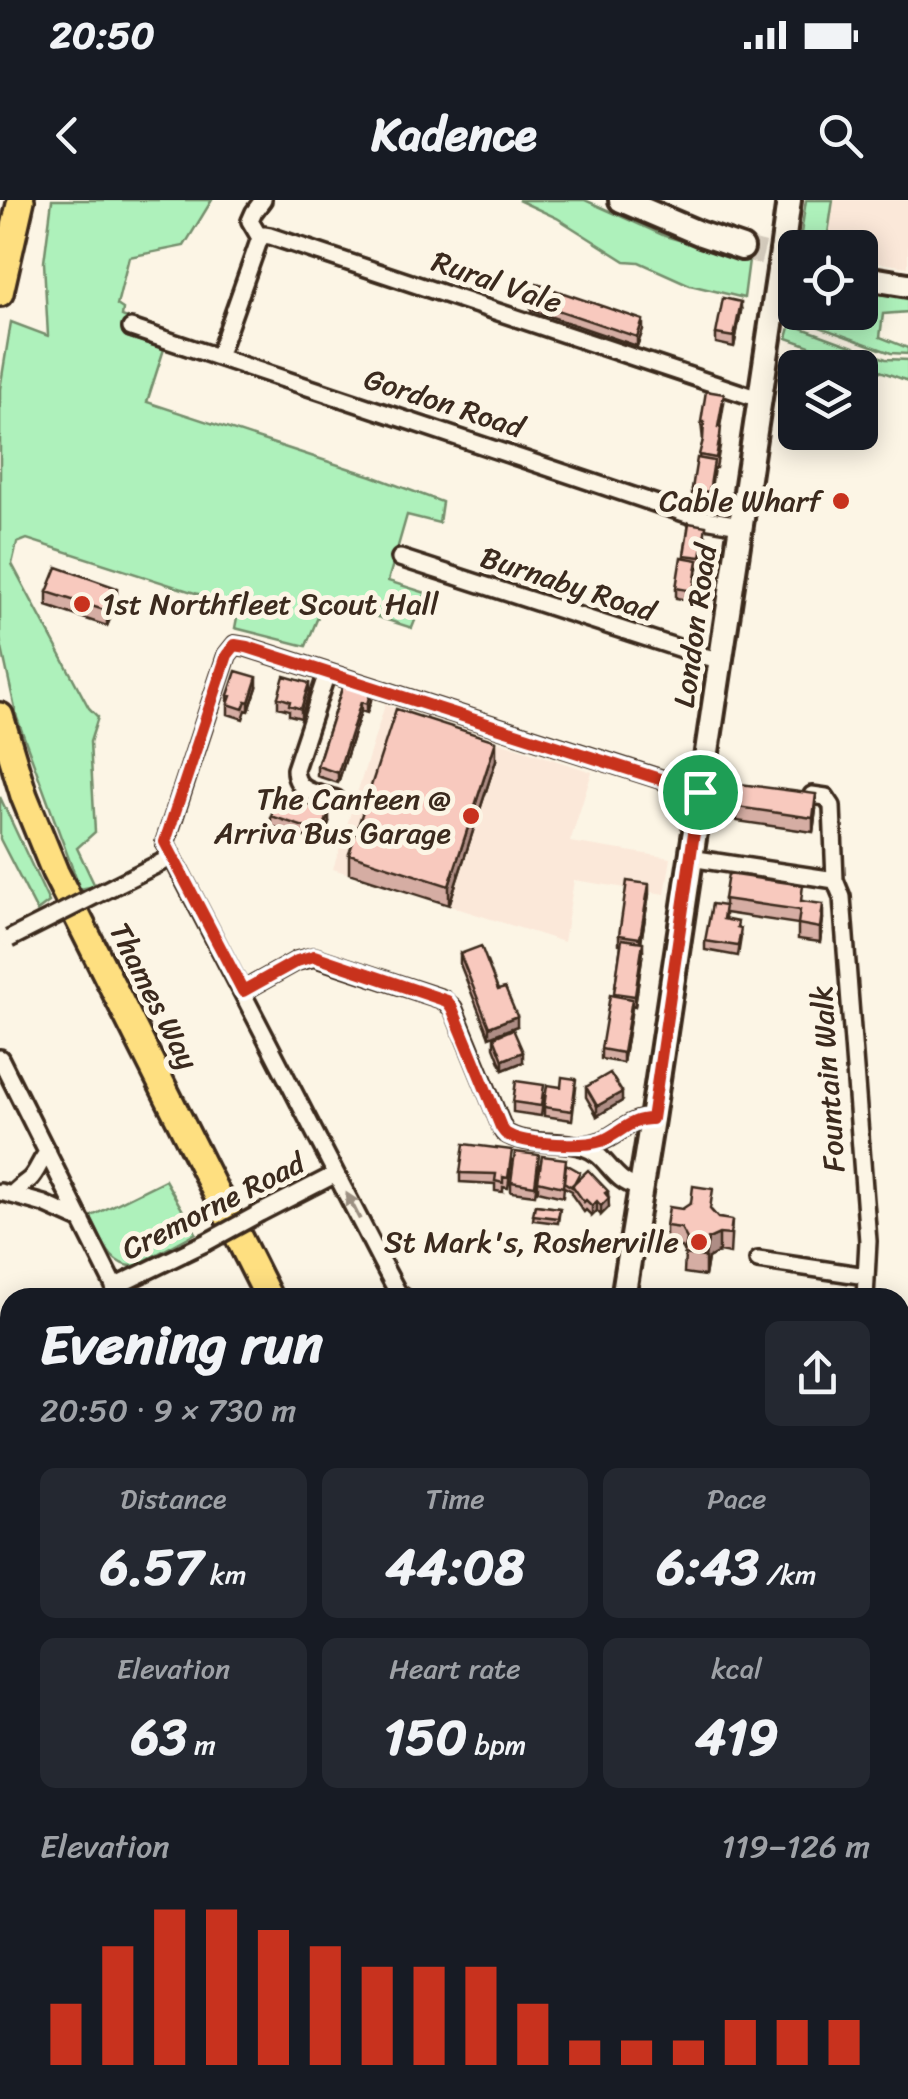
<!DOCTYPE html>
<meta charset="utf-8">
<style>
:root{--surface:#171b24;--page:#242831;--text:#f1f3f6;--muted:#9ea1a6;--accent:#c8321e}
body{margin:0;font-family:Sriracha,sans-serif;background:var(--page);color:var(--text);height:100vh;display:flex;flex-direction:column;font-size:38px;white-space:nowrap}
*{box-sizing:border-box;margin:0}
p{font-size:32px;color:var(--muted)}
.icon{flex:none;width:55px;height:55px;fill:none;stroke:currentColor;stroke-width:2;stroke-linecap:round;stroke-linejoin:round}
.map{position:relative;flex:1;overflow:hidden}
.drawer{position:absolute;left:0px;top:1088px;width:910px;height:812px;display:flex;flex-direction:column;background:var(--surface);border-radius:30px 30px 0 0;box-shadow:0 5px 25px #0003}
.drawer>*{flex:none}
.buttons{position:absolute;left:778px;top:30px;display:grid;gap:20px}
.buttons a{display:grid;place-items:center;width:100px;height:100px;border-radius:15px;background:var(--surface);box-shadow:0 5px 25px #0003;font-size:50px}
.pin{position:absolute;display:grid;place-items:center;width:85px;height:85px;color:#fff;margin:-42px;border:5px solid #fff;border-radius:50%;box-shadow:0 2px 10px #0007}
.round{display:grid;place-items:center;flex:none;width:105px;height:105px;border-radius:15px;background:var(--page)}
.overview{display:flex;align-items:center;justify-content:space-between;height:170px;padding:0 40px}
h1{font-size:55px;font-weight:800;line-height:75px}
.stats{display:grid;grid-template-columns:repeat(3,1fr);gap:15px;height:170px;padding:10px 40px}
.stats div{display:grid;align-content:center;border-radius:15px;background:var(--page);text-align:center}
.stats b{font-size:50px;font-weight:800}
.stats small{font-size:28px;font-weight:400}
.stats p{font-size:28px}
.chart{height:280px;padding:20px 40px}
.chart p{display:flex;justify-content:space-between}
.chart svg{width:100%;height:180px;margin-top:10px;stroke:var(--accent);stroke-width:6}
.status{display:flex;justify-content:space-between;align-items:center;height:70px;padding:0 50px;background:var(--surface);direction:ltr}
.status svg{height:28px;fill:currentColor}
header{display:flex;justify-content:space-between;align-items:center;height:130px;padding:0 40px;background:var(--surface);font-size:45px;font-weight:800}
.map>svg:first-child{display:block}
</style>
<div class="status"><b>20:50</b><svg viewBox="0 0 49 12"><path d="M0 12V9h3v3zM5 12V6h3v6zM10 12V3h3v9zM15 12V0h3v12zM26 1h20v11H26zM47 4h2v5h-2z"/></svg></div>
<header><svg class="icon" aria-label="back" viewBox="0 0 24 24"><path d="M15 5l-7 7 7 7"/></svg>Kadence<svg class="icon" aria-label="search" viewBox="0 0 24 24"><circle cx="10" cy="10" r="6"/><path d="M15 15l6 6"/></svg></header>
<div class="map">
<svg width="908" height="1899" viewBox="0 0 908 1899">
<rect width="100%" height="100%" fill="#fcf5e5"/>
<filter id="ink" filterUnits="userSpaceOnUse"><feTurbulence type="fractalNoise" baseFrequency=".01" numOctaves="2"/><feDisplacementMap in="SourceGraphic" scale="20" xChannelSelector="R" yChannelSelector="G"/><feConvolveMatrix kernelMatrix="1 2 1 2 8 2 1 2 1" color-interpolation-filters="sRGB"/></filter>
<g filter="url(#ink)">
<path fill="#fbe8d9" d="M 833,0 L 908,0 L 908,67 L 860,60 L 860,48 L 826,48 Z
M 385,505 L 592,572 L 570,642 L 671,658 L 665,694 L 574,680 L 564,742 L 333,669 Z
M 900,1582 L 908,1583 L 908,1899 L 748,1899 L 742,1890 L 900,1890 Z"/>
<path fill="#aef1bb" stroke="#748e6c" stroke-width="2.5" d="M 52,0 L 212,0 L 184,46 L 129,57 L 117,105 L 123,109 L 122,116 L 132,120 L 127,137 L 164,149 L 147,202 L 372,276 L 442,302 L 439,323 L 407,315 L 388,381 L 426,393 L 412,428 L 325,400 L 306,446 L 235,428 L 239,407 L 27,339 L 17,343 L 12,364 L 89,508 L 98,517 L 90,542 L 95,632 L 77,648 L 95,686 L 80,689 L 17,518 L 0,439 L 0,189 L 11,122 L 48,136 L 44,62 Z
M 518,0 L 585,0 L 665,36 L 749,60 L 744,98 L 690,85 L 639,62 L 625,61 L 557,18 Z
M 806,0 L 833,0 L 826,47 L 799,47 Z
M 795,68 L 795,112 L 860,112 L 860,86 L 908,94 L 908,112 L 883,114 L 880,137 L 908,148 L 908,154 L 891,153 L 795,118 L 792,115 Z
M 791,124 L 886,159 L 908,160 L 908,181 L 787,138 Z
M 0,597 L 49,702 L 37,711 L 0,639 Z
M 165,980 L 196,1033 L 135,1066 C 108,1067 102,1037 90,1017 Z"/>
<g fill="none" stroke-linecap="round" stroke-linejoin="round">
<path stroke="#d5ccbd" stroke-width="22" stroke-dasharray="22 11" stroke-linecap="butt" d="M 742,48 L 795,62"/>
<defs>
<path id="street" d="M 263,0 L 254,12 L 250,21 L 260,38 L 264,35 L 270,36 L 759,199
M 131,128 L 699,318 L 740,325
M 218,157 L 260,38
M 400,358 L 703,456 L 720,460
M 327,473 L 295,569 C 295,592 317,593 336,599
M 812,595 L 826,597 L 832,606 L 835,680 L 842,697 L 868,1041 L 865,1098
M 690,658 L 835,680
M 114,686 L 172,657
M 243,791 L 297,761 L 314,757 L 442,799 L 453,808 L 504,932 C 526,947 558,939 583,947 C 609,955 610,981 640,988
M 0,858 L 120,1098
M 581,946 C 589,944 599,943 606,939 C 622,931 632,918 652,919
M 0,992 L 12,995 C 17,988 23,985 30,979 C 38,971 40,960 48,952
M 12,995 L 44,1004 L 82,1021
M 260,1013 L 336,974
M 758,1060 L 866,1076
M 114,1087 L 205,1043
M 405,1098 L 398,1093 L 381,1061 L 165,643 L 227,455 L 235,445 L 247,447 L 701,592
M 0,1175 L 10,1177
M 900,1320 L 908,1322
M 0,1330 L 10,1332
M 0,1459 L 10,1461
M 900,1486 L 908,1487
M 0,1690 L 10,1691
M 900,1713 L 908,1713
M 0,1891 L 17,1899
M 251,1899 L 252,1890"/>
<path id="secondary" d="M 621,0 L 701,34 L 742,48
M 782,51 L 789,0
M 860,77 L 908,85
M 623,1098 L 652,919 L 779,71
M 731,1890 L 738,1899"/>
<path id="primary" d="M 0,93 L 21,0
M 0,516 L 24,596 L 55,672 L 269,1098
M 500,1899 L 501,1890"/>
</defs>
<use href="#street" stroke="#3b2a1e" stroke-width="22"/>
<use href="#secondary" stroke="#3b2a1e" stroke-width="30"/>
<use href="#primary" stroke="#3b2a1e" stroke-width="32"/>
<use href="#street" stroke="#fcf5e5" stroke-width="15"/>
<use href="#secondary" stroke="#fcf5e5" stroke-width="22"/>
<use href="#primary" stroke="#fedf80" stroke-width="25"/>
<defs>
<path id="street-bridge" d="M 9,739 L 114,686
M 205,1043 L 260,1013"/>
<path id="secondary-bridge" d="M 779,71 L 782,51"/>
</defs>
<use href="#street-bridge" stroke="#3b2a1e" stroke-width="22" stroke-linecap="butt"/>
<use href="#secondary-bridge" stroke="#3b2a1e" stroke-width="30" stroke-linecap="butt"/>
<use href="#street-bridge" stroke="#fcf5e5" stroke-width="15"/>
<use href="#secondary-bridge" stroke="#fcf5e5" stroke-width="22"/>
</g>
<path fill="#d5ada3" stroke="#3b2a1e" stroke-width="2.5" d="M 531,101 L 643,130 L 637,146 L 531,110 Z
M 741,111 L 734,147 L 716,143 L 716,134 Z
M 724,203 L 720,227 L 720,246 L 716,268 L 714,268 L 709,302 L 692,299 L 692,289 L 703,240 L 701,222 Z
M 689,323 L 706,336 L 701,367 L 698,367 L 693,401 L 676,398 L 676,388 L 684,358 Z
M 47,392 L 117,402 L 107,426 L 47,406 Z
M 344,482 L 371,500 L 367,513 L 361,511 L 338,583 L 317,576 L 317,566 Z
M 257,487 L 249,511 L 246,510 L 243,519 L 228,514 L 228,495 Z
M 309,493 L 301,518 L 289,515 L 289,510 L 278,507 L 278,497 Z
M 496,560 L 449,705 L 349,673 L 349,654 Z
M 737,607 L 816,609 L 813,632 L 737,621 Z
M 271,616 L 329,622 L 322,643 L 271,626 Z
M 649,694 L 641,741 L 643,751 L 635,806 L 632,805 L 623,863 L 601,859 L 601,849 L 614,796 L 621,745 L 619,744 L 619,735 Z
M 724,699 L 803,701 L 823,719 L 820,742 L 798,739 L 798,724 L 725,713 L 725,719 L 738,727 L 741,737 L 738,756 L 705,750 L 705,741 L 724,706 Z
M 460,754 L 498,790 L 517,826 L 489,837 L 460,764 Z
M 494,837 L 523,862 L 503,870 L 494,847 Z
M 586,887 L 622,901 L 597,916 L 586,897 Z
M 576,888 L 572,920 L 544,916 L 544,907 Z
M 544,895 L 541,916 L 513,912 L 513,902 Z
M 512,960 L 508,988 L 503,987 L 503,992 L 495,991 L 495,984 L 460,982 L 460,973 Z
M 539,965 L 535,995 L 511,992 L 511,982 Z
M 580,977 L 608,996 L 609,1007 L 601,1015 L 597,1011 L 592,1016 L 586,1010 L 584,1012 L 572,995 L 572,991 L 564,987 L 563,997 L 538,991 L 538,981 Z
M 535,1005 L 560,1008 L 558,1023 L 533,1020 Z
M 712,1011 L 718,1018 L 732,1020 L 730,1054 L 719,1052 L 708,1058 L 705,1076 L 684,1073 L 685,1054 L 681,1047 L 666,1045 L 666,1026 Z
M 10,1560 L 10,1587 L 5,1586 L 5,1576 Z
M 900,1602 L 908,1602 L 908,1680 L 906,1680 L 906,1693 L 900,1693 Z
M 0,1607 L 10,1616 L 9,1658 L 0,1657 Z
M 900,1714 L 908,1714 L 908,1864 L 900,1865 Z
M 768,1890 L 817,1890 L 817,1899 L 768,1899 Z"/>
<path fill="#ae8d85" stroke="#3b2a1e" stroke-width="2.5" d="M 741,102 L 741,111 L 734,147 L 734,137 Z
M 643,120 L 643,130 L 637,146 L 637,137 Z
M 117,388 L 117,402 L 107,426 L 107,411 Z
M 257,477 L 257,487 L 249,511 L 249,502 Z
M 309,483 L 309,493 L 301,518 L 301,509 Z
M 371,490 L 371,500 L 367,513 L 367,504 Z
M 361,502 L 361,511 L 338,583 L 338,573 Z
M 496,541 L 496,560 L 449,705 L 449,686 Z
M 816,594 L 816,609 L 813,632 L 813,618 Z
M 329,612 L 329,622 L 322,643 L 322,633 Z
M 649,684 L 649,694 L 640,748 L 640,738 Z
M 823,704 L 823,719 L 820,742 L 820,728 Z
M 643,742 L 643,751 L 635,806 L 635,796 Z
M 632,799 L 632,808 L 623,863 L 623,853 Z
M 517,816 L 517,826 L 489,837 L 489,827 Z
M 523,852 L 523,862 L 503,870 L 503,860 Z
M 622,892 L 622,901 L 597,916 L 597,906 Z
M 608,991 L 609,1007 L 601,1015 L 601,1006 Z
M 597,1001 L 597,1011 L 592,1016 L 592,1006 Z
M 719,1034 L 719,1052 L 708,1058 L 705,1076 L 705,1057 L 708,1039 Z"/>
<path fill="#f8c9be" stroke="#3b2a1e" stroke-width="2.5" d="M 537,84 L 643,120 L 637,137 L 531,101 Z
M 723,98 L 741,102 L 734,137 L 716,134 Z
M 706,191 L 724,194 L 718,227 L 721,227 L 720,236 L 716,258 L 699,255 L 703,240 L 704,222 L 701,222 Z
M 697,258 L 714,261 L 709,292 L 692,289 Z
M 689,323 L 706,326 L 701,357 L 684,355 Z
M 681,357 L 698,360 L 693,391 L 676,388 Z
M 57,367 L 117,388 L 107,411 L 47,392 Z
M 236,471 L 257,477 L 249,502 L 246,501 L 243,509 L 228,504 L 231,496 L 228,495 Z
M 284,476 L 309,483 L 301,509 L 289,505 L 290,501 L 278,497 Z
M 344,482 L 371,490 L 367,504 L 361,502 L 338,573 L 317,566 Z
M 396,509 L 496,541 L 449,686 L 349,654 Z
M 740,584 L 816,594 L 813,618 L 737,607 Z
M 278,595 L 329,612 L 322,633 L 271,616 Z
M 728,674 L 803,685 L 801,701 L 823,704 L 820,728 L 798,724 L 800,710 L 724,699 Z
M 627,681 L 649,684 L 640,738 L 619,735 Z
M 712,704 L 725,706 L 723,719 L 738,722 L 737,727 L 741,728 L 738,746 L 705,741 Z
M 622,739 L 643,742 L 635,796 L 614,793 Z
M 481,746 L 498,790 L 505,788 L 517,816 L 489,827 L 460,754 Z
M 610,795 L 632,799 L 623,853 L 601,849 Z
M 513,829 L 523,852 L 503,860 L 494,837 Z
M 610,873 L 622,892 L 597,906 L 586,887 Z
M 562,877 L 576,879 L 572,911 L 544,907 L 547,885 L 561,887 Z
M 516,881 L 544,885 L 541,906 L 513,902 Z
M 464,944 L 512,950 L 508,978 L 503,977 L 503,983 L 495,981 L 496,974 L 460,973 Z
M 515,952 L 539,955 L 535,986 L 511,982 Z
M 542,956 L 566,959 L 563,987 L 538,981 Z
M 566,964 L 580,972 L 572,987 L 564,982 Z
M 588,970 L 608,991 L 605,993 L 609,998 L 601,1006 L 597,1001 L 592,1006 L 586,1000 L 584,1002 L 572,985 Z
M 693,986 L 713,989 L 710,1009 L 718,1018 L 732,1020 L 730,1035 L 719,1034 L 708,1039 L 705,1057 L 684,1054 L 687,1039 L 681,1028 L 666,1026 L 669,1007 L 682,1009 L 691,1003 Z
M 535,1005 L 560,1008 L 558,1018 L 533,1015 Z
M 8,1559 L 10,1560 L 10,1577 L 5,1576 Z
M 900,1602 L 908,1602 L 908,1675 L 906,1675 L 906,1688 L 900,1689 Z
M 0,1607 L 8,1608 L 7,1615 L 10,1616 L 9,1649 L 0,1647 Z
M 900,1714 L 908,1714 L 908,1845 L 900,1846 Z
M 555,1890 L 631,1890 L 630,1899 L 554,1899 Z"/>
<defs><path id="oneway-solid" d="M-6-.8H1V-3.2L6.5 0L1 3.2V.8H-6Z" transform="scale(2.5)"/></defs>
<use fill="#9c9082" href="#oneway-solid" transform="translate(353 1006) rotate(-117)"/>
</g>
<g fill="none" stroke-linecap="round" stroke-linejoin="round" filter="url(#ink)">
<defs>
<path id="route" d="M 235,445 L 247,447 L 700,592 L 652,919 C 630,918 620,934 601,941 C 583,947 531,944 513,937 C 505,934 505,933 501,927 L 452,808 L 447,801 L 314,756 L 297,761 L 243,791 L 165,642 L 227,455 Z"/>
</defs>
<use href="#route" stroke="#fff" stroke-width="20"/>
<use href="#route" stroke="#c8321e" stroke-width="12"/>
</g>
<g fill="#c8321e" stroke="#fcf5e5" stroke-width="4">
<circle cx="841" cy="301" r="10"/>
<circle cx="82" cy="404" r="10"/>
<circle cx="471" cy="616" r="10"/>
<circle cx="699" cy="1042" r="10"/>
</g>
<g text-anchor="middle" stroke-width="10" stroke-linejoin="round" paint-order="stroke">
<g font-size="30" fill="#3b2a1e" stroke="#fcf5e5">
<text transform="translate(497 82) rotate(19)" y="10">Rural Vale</text>
<text transform="translate(444 203) rotate(18)" y="10">Gordon Road</text>
<text transform="translate(568 384) rotate(18)" y="10">Burnaby Road</text>
<text transform="translate(695 426) rotate(-82)" y="10">London Road</text>
<text transform="translate(154 796) rotate(63)" y="10">Thames Way</text>
<text transform="translate(828 879) rotate(-94)" y="10">Fountain Walk</text>
<text transform="translate(213 1006) rotate(-27)" y="10">Cremorne Road</text>
</g>
<g font-size="30" fill="#3b2a1e" stroke="#fcf5e5" text-anchor="end">
<text x="821" y="311">Cable Wharf</text>
<text x="102" y="414" text-anchor="start">1st Northfleet Scout Hall</text>
<text x="451" y="609">The Canteen @<tspan x="451" dy="34">Arriva Bus Garage</tspan></text>
<text x="679" y="1052">St Mark's, Rosherville</text>
</g>
</g>
</svg>
<div class="buttons">
<a><svg class="icon" aria-label="locate" viewBox="0 0 24 24"><circle cx="12" cy="12" r="6"/><path d="M12 2v4M12 18v4M2 12h4M18 12h4"/></svg></a>
<a><svg class="icon" aria-label="layers" viewBox="0 0 24 24"><path d="M12 4l9 5-9 5-9-5zM3 14l9 5 9-5"/></svg></a>
</div>
<div class="pin" style="left:700px;top:592px;background:#1e9e55"><svg class="icon" aria-label="arrive" viewBox="0 0 24 24"><path d="M6 21V4h12l-3 4 3 4H6"/></svg></div>
<section class="drawer">
<div class="overview"><div><h1>Evening run</h1><p>20:50 · 9 × 730 m</p></div><a class="round"><svg class="icon" aria-label="share" viewBox="0 0 24 24"><path d="M12 15V3M7 8l5-5 5 5M5 13v7h14v-7"/></svg></a></div>
<div class="stats">
<div><p>Distance</p><b>6.57<small> km</small></b></div>
<div><p>Time</p><b>44:08</b></div>
<div><p>Pace</p><b>6:43<small> /km</small></b></div>
</div>
<div class="stats">
<div><p>Elevation</p><b>63<small> m</small></b></div>
<div><p>Heart rate</p><b>150<small> bpm</small></b></div>
<div><p>kcal</p><b>419</b></div>
</div>
<div class="chart"><p><span>Elevation</span>119–126 m</p>
<svg viewBox="0 0 160 44" preserveAspectRatio="none"><path d="M5 44V29M15 44V15M25 44V6M35 44V6M45 44V11M55 44V15M65 44V20M75 44V20M85 44V20M95 44V29M105 44V38M115 44V38M125 44V38M135 44V33M145 44V33M155 44V33"/></svg>
</div>
</section>
</div>
